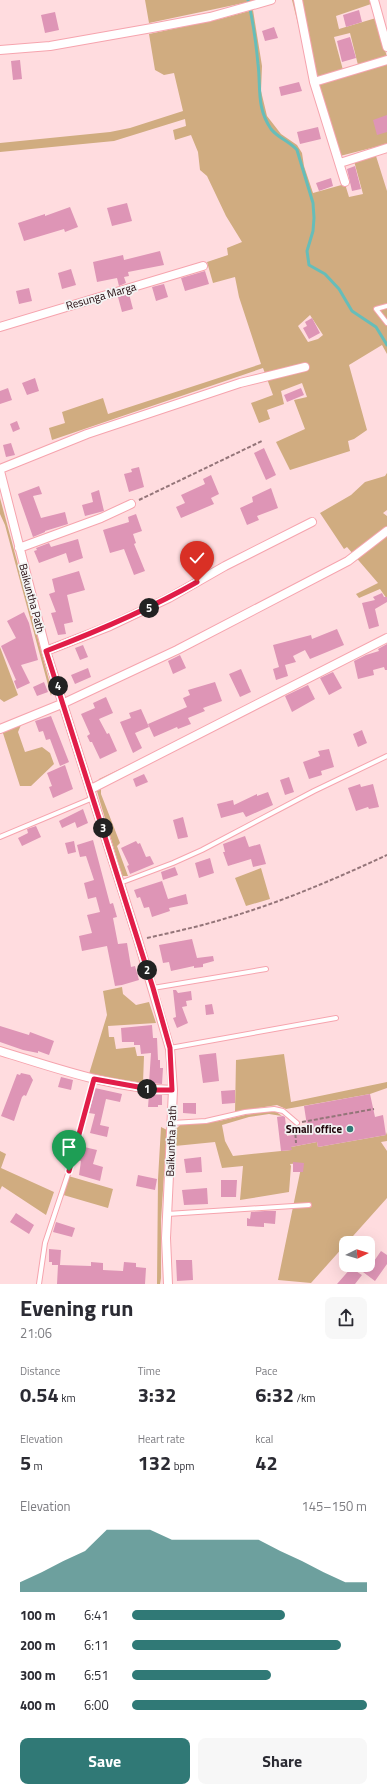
<!DOCTYPE html>
<meta charset="utf-8">
<style>
:root{--surface:#fff;--page:#f7f7f7;--text:#2b2b33;--muted:#7c7c81;--accent:#307976}
body{margin:0;font-family:"Titillium Web",sans-serif;background:var(--page);color:var(--text);height:100vh;display:flex;flex-direction:column;font-size:15px;white-space:nowrap}
*{box-sizing:border-box;margin:0}
p{font-size:13px;color:var(--muted)}
.icon{flex:none;width:22px;height:22px;fill:none;stroke:currentColor;stroke-width:2;stroke-linecap:round;stroke-linejoin:round}
.map{position:relative;height:1284px;overflow:hidden}
.panel{display:flex;flex-direction:column;background:var(--surface);flex:1}
.panel>*{flex:none}
.needle{width:26px;rotate:85deg}
.fabs{position:absolute;left:339px;top:1236px;display:grid;gap:8px}
.fabs a{display:grid;place-items:center;width:36px;height:36px;border-radius:8px;background:var(--surface);box-shadow:0 4px 16px #0002;font-size:20px}
.pin{position:absolute;display:grid;place-items:center;width:34px;height:34px;color:#fff;margin:-41px -17px;border-radius:50% 50% 50% 0;rotate:-45deg;box-shadow:0 0 4px #0007}
.pin .icon{rotate:45deg}
.km{position:absolute;width:20px;height:20px;margin:-10px;border-radius:50%;background:#222;color:#fff;font-size:11px;line-height:20px;text-align:center}
.round{display:grid;place-items:center;flex:none;width:42px;height:42px;border-radius:8px;background:var(--page)}
.summary{display:flex;align-items:center;justify-content:space-between;height:68px;padding:0 20px}
h1{font-size:22px;font-weight:700;line-height:30px}
.metrics{display:grid;grid-template-columns:repeat(3,1fr);gap:6px;height:68px;padding:4px 20px}
.metrics div{display:grid;align-content:center}
.metrics b{font-size:20px;font-weight:700}
.metrics small{font-size:11px;font-weight:400}
.metrics p{font-size:11px}
.chart{height:112px;padding:8px 20px}
.chart p{display:flex;justify-content:space-between}
.chart svg{width:100%;height:72px;margin-top:4px;fill:var(--accent);opacity:.7}
.action{display:flex;gap:8px;margin-top:auto;padding:8px 20px}
.action a{flex:1;height:46px;border-radius:8px;background:var(--accent);color:#fff;font-size:16px;font-weight:700;line-height:46px;text-align:center}
.action a+a{background:var(--page);color:var(--text)}
ul{padding:0 20px;list-style:none;font-size:13px}
li{display:grid;grid-template-columns:64px 48px 1fr;align-items:center;height:30px}
li i{height:10px;border-radius:5px;background:var(--accent)}
.map>svg:first-child{display:block}
</style>
<div class="map">
<svg width="387" height="1284" viewBox="0 0 387 1284">
<rect width="100%" height="100%" fill="#ffdcdf"/>
<path fill="#d0ac80" fill-rule="evenodd" d="M 145,0 L 253,0 L 253,1 L 149,23 Z
M 292,0 L 370,0 L 371,4 L 336,16 L 339,29 L 376,18 L 387,57 L 358,65 L 350,33 L 334,37 L 343,70 L 320,76 L 315,76 L 310,72 Z
M 253,10 L 262,66 L 261,91 L 267,116 L 281,134 L 297,145 L 302,153 L 304,166 L 313,193 L 345,184 L 349,197 L 363,194 L 354,161 L 376,156 L 387,191 L 387,354 L 382,345 L 349,365 L 367,430 L 354,439 L 348,441 L 350,451 L 290,470 L 276,442 L 305,429 L 294,400 L 307,397 L 302,383 L 281,391 L 284,404 L 267,410 L 270,419 L 259,423 L 251,403 L 273,395 L 263,368 L 52,440 L 49,428 L 65,423 L 62,412 L 103,398 L 108,414 L 261,364 L 239,297 L 235,277 L 213,283 L 207,262 L 228,255 L 227,248 L 242,242 L 226,216 L 207,176 L 200,170 L 198,152 L 191,135 L 175,140 L 173,130 L 186,126 L 185,119 L 114,141 L 0,152 L 0,143 L 110,132 L 130,128 L 183,111 L 174,73 L 164,75 L 155,70 L 149,34 L 220,19 ZM 310,315 L 323,335 L 318,339 L 308,342 L 298,326 Z
M 387,64 L 387,144 L 340,156 L 318,84 Z
M 387,473 L 387,510 L 383,513 L 387,516 L 387,599 L 380,589 L 359,598 L 356,594 L 378,583 L 347,547 L 344,549 L 320,513 L 351,495 L 365,482 L 385,476 Z
M 0,498 L 52,691 L 51,696 L 5,525 L 0,514 Z
M 0,647 L 18,695 L 4,702 L 0,699 Z
M 20,720 L 21,725 L 18,732 L 25,752 L 42,747 L 50,753 L 54,764 L 31,786 L 20,786 L 1,727 Z
M 141,759 L 101,786 L 101,794 L 120,843 L 117,846 L 128,876 L 122,876 L 96,788 L 99,779 Z
M 261,868 L 270,899 L 246,906 L 235,878 Z
M 122,987 L 123,994 L 136,1005 L 149,1002 L 156,1023 L 108,1026 L 109,1037 L 114,1037 L 116,1049 L 135,1047 L 137,1056 L 144,1056 L 143,1083 L 89,1074 L 107,1015 L 103,991 Z
M 284,1054 L 291,1102 L 387,1082 L 387,1088 L 370,1094 L 286,1109 L 277,1105 L 235,1112 L 236,1060 Z
M 269,1111 L 275,1111 L 282,1116 L 269,1114 L 249,1117 L 222,1125 L 225,1141 L 233,1156 L 291,1150 L 291,1147 L 317,1142 L 318,1147 L 386,1135 L 387,1132 L 387,1141 L 381,1142 L 387,1151 L 387,1198 L 311,1283 L 278,1280 L 302,1163 L 290,1164 L 291,1166 L 289,1192 L 240,1200 L 243,1166 L 222,1168 L 215,1142 L 175,1146 L 175,1130 L 180,1125 L 219,1121 L 245,1115 Z
M 161,1127 L 167,1130 L 161,1220 L 161,1278 L 160,1284 L 157,1284 L 158,1179 Z
M 0,1151 L 6,1154 L 1,1168 L 54,1192 L 46,1215 L 2,1186 L 0,1190 Z
M 65,1175 L 113,1189 L 108,1208 L 60,1194 Z"/>
<g fill="none" stroke-linecap="round" stroke-linejoin="round">
<path stroke="#66bdb9" stroke-width="3" d="M 248,0 C 253,21 256,42 258,64 C 261,87 256,107 271,129 C 278,138 289,141 297,150 L 313,203 L 314,218 L 313,231 L 307,251 L 309,265 L 325,274 L 339,289 L 352,311 L 376,327 L 387,345"/>
</g>
<path fill="#de95b6" d="M 359,10 L 362,22 L 346,27 L 343,15 Z
M 55,12 L 59,30 L 45,33 L 41,15 Z
M 274,27 L 278,38 L 265,41 L 262,31 Z
M 350,37 L 356,58 L 342,62 L 337,41 Z
M 20,60 L 22,79 L 13,80 L 11,61 Z
M 299,82 L 302,91 L 281,96 L 279,87 Z
M 387,115 L 387,132 L 377,135 L 373,120 Z
M 318,127 L 321,139 L 300,144 L 297,132 Z
M 355,166 L 361,189 L 352,191 L 347,169 Z
M 331,178 L 333,186 L 319,191 L 316,183 Z
M 127,203 L 132,221 L 112,226 L 107,208 Z
M 70,207 L 78,227 L 65,232 L 64,229 L 24,241 L 18,223 L 45,214 L 45,216 Z
M 160,251 L 164,265 L 128,272 L 129,276 L 124,277 L 126,283 L 119,286 L 117,278 L 97,282 L 93,262 L 123,255 L 124,260 Z
M 71,269 L 76,285 L 62,289 L 58,273 Z
M 205,271 L 209,284 L 185,291 L 181,278 Z
M 164,284 L 168,297 L 156,301 L 152,287 Z
M 29,288 L 32,301 L 19,304 L 16,291 Z
M 129,294 L 133,309 L 122,312 L 118,297 Z
M 312,318 L 320,333 L 309,339 L 303,328 L 307,326 L 305,322 Z
M 35,378 L 39,391 L 27,395 L 22,383 Z
M 8,388 L 12,400 L 0,404 L 0,391 Z
M 301,388 L 304,395 L 287,402 L 284,395 Z
M 17,421 L 20,429 L 13,432 L 10,424 Z
M 11,443 L 15,455 L 6,457 L 3,445 Z
M 264,448 L 276,475 L 266,480 L 254,453 Z
M 139,467 L 144,487 L 129,492 L 124,474 L 132,472 L 131,469 Z
M 211,475 L 219,494 L 211,498 L 214,504 L 181,518 L 176,507 L 185,503 L 181,495 L 205,484 L 203,479 Z
M 39,486 L 42,494 L 33,496 L 41,518 L 65,512 L 68,524 L 45,531 L 45,532 L 33,537 L 18,494 Z
M 271,488 L 278,508 L 257,516 L 259,520 L 247,525 L 240,508 L 253,502 L 252,497 Z
M 99,490 L 104,511 L 85,516 L 82,505 L 93,502 L 91,493 Z
M 136,514 L 142,531 L 133,534 L 136,543 L 134,544 L 145,571 L 134,575 L 124,549 L 110,553 L 103,530 L 129,522 L 128,517 Z
M 78,539 L 83,558 L 69,563 L 66,553 L 39,563 L 34,551 L 37,550 L 36,548 L 49,543 L 51,547 Z
M 79,571 L 85,590 L 67,595 L 73,622 L 64,624 L 66,634 L 58,635 L 51,613 L 56,612 L 49,594 L 55,592 L 52,579 Z
M 382,593 L 384,597 L 387,597 L 387,602 L 375,609 L 379,626 L 369,629 L 362,603 L 375,600 L 373,597 Z
M 24,612 L 29,623 L 38,660 L 21,665 L 30,683 L 17,689 L 14,681 L 16,680 L 1,646 L 16,638 L 7,621 Z
M 337,629 L 344,645 L 310,659 L 305,650 L 293,656 L 296,662 L 285,665 L 288,676 L 276,680 L 273,669 L 279,667 L 273,645 L 311,635 L 312,639 Z
M 387,644 L 387,670 L 385,670 L 384,667 L 373,670 L 374,675 L 358,679 L 354,661 L 366,655 L 379,651 L 378,649 Z
M 83,645 L 88,657 L 80,660 L 75,648 Z
M 180,655 L 186,668 L 173,674 L 168,661 Z
M 88,668 L 91,677 L 75,684 L 71,675 Z
M 241,669 L 251,692 L 240,697 L 229,674 Z
M 333,672 L 342,688 L 329,695 L 320,678 Z
M 44,682 L 48,692 L 37,696 L 33,687 Z
M 215,682 L 222,701 L 203,708 L 205,711 L 188,718 L 191,724 L 178,729 L 177,727 L 154,737 L 148,724 L 187,707 L 183,698 L 190,695 L 188,690 Z
M 308,685 L 315,699 L 292,712 L 285,696 Z
M 106,697 L 113,713 L 99,719 L 107,734 L 109,733 L 117,751 L 100,759 L 92,742 L 90,742 L 87,736 L 90,734 L 81,714 L 95,708 L 93,703 Z
M 141,709 L 149,727 L 135,733 L 142,748 L 133,753 L 120,722 L 131,718 L 129,713 Z
M 51,716 L 69,762 L 60,766 L 50,739 L 46,740 L 43,731 L 39,732 L 35,721 Z
M 362,730 L 367,743 L 358,747 L 353,734 Z
M 329,749 L 334,767 L 321,771 L 322,775 L 309,779 L 303,762 L 320,756 L 318,751 Z
M 65,765 L 73,789 L 53,798 L 49,787 L 52,786 L 47,773 Z
M 144,774 L 148,782 L 136,787 L 133,779 Z
M 289,777 L 294,792 L 285,795 L 280,780 Z
M 360,784 L 361,787 L 373,784 L 379,807 L 369,809 L 368,807 L 356,811 L 348,788 Z
M 268,792 L 273,805 L 246,817 L 243,812 L 221,818 L 217,804 L 233,800 L 234,805 L 257,794 L 257,796 Z
M 83,809 L 88,823 L 77,828 L 75,822 L 62,828 L 59,821 Z
M 183,817 L 188,837 L 178,839 L 173,820 Z
M 36,826 L 41,837 L 22,846 L 18,838 L 28,833 L 27,829 Z
M 245,836 L 249,847 L 260,844 L 266,864 L 253,867 L 251,859 L 228,866 L 223,852 L 225,852 L 223,844 Z
M 93,840 L 110,904 L 113,903 L 117,917 L 113,918 L 118,944 L 127,943 L 131,967 L 135,966 L 139,980 L 122,985 L 115,986 L 107,946 L 82,951 L 79,936 L 92,933 L 87,915 L 100,912 L 96,897 L 88,899 L 84,883 L 94,880 L 86,856 L 80,857 L 77,845 Z
M 74,841 L 76,852 L 68,854 L 65,843 Z
M 136,841 L 138,844 L 140,843 L 146,857 L 150,856 L 154,864 L 130,874 L 127,866 L 129,865 L 121,848 Z
M 210,858 L 214,873 L 199,878 L 195,863 Z
M 175,867 L 178,875 L 163,880 L 161,872 Z
M 162,881 L 168,899 L 186,894 L 188,904 L 169,908 L 170,911 L 152,917 L 149,907 L 144,908 L 140,897 L 137,898 L 134,890 Z
M 192,939 L 197,958 L 213,956 L 214,961 L 203,964 L 203,967 L 194,968 L 194,966 L 171,971 L 169,962 L 163,963 L 159,945 Z
M 173,990 L 176,990 L 178,993 L 191,991 L 192,1000 L 186,1001 L 187,1006 L 182,1007 L 188,1023 L 177,1028 L 173,1018 L 176,1017 Z
M 212,1004 L 214,1014 L 206,1015 L 205,1005 Z
M 152,1025 L 153,1038 L 157,1038 L 158,1060 L 160,1060 L 160,1068 L 163,1068 L 162,1084 L 149,1083 L 151,1053 L 141,1054 L 140,1045 L 134,1045 L 134,1042 L 122,1042 L 121,1028 Z
M 0,1026 L 29,1035 L 30,1032 L 54,1041 L 49,1055 L 38,1051 L 38,1053 L 23,1050 L 0,1042 Z
M 216,1053 L 219,1081 L 203,1083 L 199,1055 Z
M 21,1073 L 30,1075 L 33,1080 L 26,1096 L 24,1095 L 22,1097 L 14,1121 L 1,1116 L 17,1074 L 20,1075 Z
M 61,1077 L 73,1080 L 71,1090 L 58,1087 Z
M 95,1088 L 122,1094 L 120,1102 L 106,1099 L 100,1125 L 109,1127 L 107,1137 L 90,1133 L 95,1114 L 89,1113 Z
M 235,1090 L 235,1103 L 222,1104 L 221,1091 Z
M 149,1094 L 162,1095 L 162,1105 L 158,1105 L 158,1107 L 148,1107 Z
M 370,1094 L 375,1117 L 383,1115 L 386,1135 L 318,1147 L 317,1142 L 291,1147 L 292,1150 L 281,1151 L 277,1117 L 283,1116 L 285,1117 L 287,1136 L 308,1132 L 304,1106 Z
M 183,1103 L 196,1103 L 196,1114 L 183,1113 Z
M 80,1146 L 97,1150 L 93,1164 L 103,1167 L 100,1181 L 79,1175 L 81,1161 L 77,1160 Z
M 201,1157 L 202,1172 L 186,1173 L 184,1159 Z
M 293,1162 L 304,1163 L 303,1172 L 293,1172 Z
M 138,1175 L 157,1179 L 155,1190 L 136,1186 Z
M 221,1180 L 237,1180 L 236,1197 L 221,1197 Z
M 207,1188 L 208,1204 L 184,1205 L 182,1190 Z
M 265,1211 L 276,1211 L 275,1224 L 264,1223 L 264,1227 L 247,1226 L 247,1218 L 250,1219 L 251,1212 Z
M 16,1213 L 34,1225 L 29,1234 L 10,1222 Z
M 56,1222 L 75,1228 L 72,1237 L 53,1232 Z
M 49,1249 L 61,1250 L 60,1265 L 91,1266 L 91,1262 L 103,1263 L 103,1270 L 123,1271 L 124,1262 L 136,1263 L 136,1267 L 146,1268 L 145,1284 L 57,1284 L 58,1265 L 52,1265 L 52,1262 L 49,1262 Z
M 381,1251 L 387,1255 L 387,1264 L 375,1281 L 363,1272 L 370,1262 L 372,1264 Z
M 176,1260 L 192,1260 L 193,1280 L 177,1281 Z
M 351,1268 L 362,1275 L 355,1284 L 337,1284 Z"/>
<g fill="none" stroke-linecap="round" stroke-linejoin="round">
<defs>
<path id="service" d="M 387,306 L 376,309 L 387,323
M 0,837 L 93,798
M 120,883 L 173,863 L 202,850 L 314,791 L 387,756
M 153,988 L 266,969
M 170,1048 L 336,1018
M 172,1123 L 206,1121 L 245,1112 L 274,1109 L 283,1111 L 297,1123
M 167,1214 L 309,1205
M 39,1284 L 45,1243 L 69,1171 L 94,1079"/>
<path id="minor" d="M 298,0 L 314,82 L 345,182
M 374,0 L 387,47
M 0,50 L 50,46 L 152,28 L 210,17 L 271,0
M 314,82 L 387,60
M 340,163 L 387,148
M 0,327 L 203,266
M 0,469 L 87,434 L 240,383 L 305,367
M 0,471 L 46,651 L 138,940 L 170,1049 L 173,1090 L 166,1238 L 168,1284
M 19,548 L 101,518 L 131,504
M 46,651 L 110,626 L 169,598 L 225,566 L 312,522
M 0,729 L 64,703 L 177,650 L 348,561 L 387,531
M 91,789 L 387,638
M 0,1051 C 56,1068 113,1089 173,1090"/>
</defs>
<use href="#service" stroke="#f6a4ae" stroke-width="6"/>
<use href="#minor" stroke="#f6a4ae" stroke-width="10"/>
<path stroke="#947579" stroke-width="2" stroke-dasharray="4 2" stroke-linecap="butt" d="M 139,500 L 262,441
M 147,938 C 174,932 201,926 227,918 C 282,902 335,879 387,855
M 302,1122 L 374,1109
M 295,1128 L 296,1143"/>
<use href="#service" stroke="#fff" stroke-width="4"/>
<use href="#minor" stroke="#fff" stroke-width="8"/>
</g>
<g fill="none" stroke-linecap="round" stroke-linejoin="round">
<defs>
<path id="route" d="M 69,1171 L 94,1079 L 155,1090 L 172,1090 L 170,1048 L 153,988 L 46,651 C 98,631 148,610 197,582"/>
</defs>
<use href="#route" stroke="#fff" stroke-width="8"/>
<use href="#route" stroke="#e11d48" stroke-width="5"/>
</g>
<circle fill="#307976" stroke="#f3f3f3" stroke-width="1.5" cx="350" cy="1129" r="4"/>
<g text-anchor="middle" stroke-width="3.5" stroke-linejoin="round" paint-order="stroke">
<g font-size="11" fill="#1f0509" stroke="#f3f3f3">
<text transform="translate(101 296) rotate(-16)" y="4">Resunga Marga</text>
<text transform="translate(32 598) rotate(75)" y="4">Baikuntha Path</text>
<text transform="translate(171 1141) rotate(-88)" y="4">Baikuntha Path</text>
</g>
<g font-size="11" font-weight="bold" fill="#1f0509" stroke="#f3f3f3" text-anchor="end">
<text x="342" y="1133">Small office</text>
</g>
</g>
</svg>
<div class="fabs">
<a><svg class="needle" viewBox="-14 -14 28 28"><path d="M0-13l5 13h-10z" fill="#e53935"/><path d="M0 13l5-13h-10z" fill="#7c7c81"/></svg></a>
</div>
<div class="pin" style="left:69px;top:1171px;background:#1e9e55"><svg class="icon" aria-label="arrive" viewBox="0 0 24 24"><path d="M6 21V4h12l-3 4 3 4H6"/></svg></div>
<div class="pin" style="left:197px;top:582px;background:#d93025"><svg class="icon" aria-label="check" viewBox="0 0 24 24"><path d="M5 12l5 5 9-10"/></svg></div>
<b class="km" style="left:147px;top:1089px">1</b>
<b class="km" style="left:147px;top:970px">2</b>
<b class="km" style="left:103px;top:828px">3</b>
<b class="km" style="left:58px;top:686px">4</b>
<b class="km" style="left:149px;top:608px">5</b>
</div>
<section class="panel">
<div class="summary"><div><h1>Evening run</h1><p>21:06</p></div><a class="round"><svg class="icon" aria-label="share" viewBox="0 0 24 24"><path d="M12 15V3M7 8l5-5 5 5M5 13v7h14v-7"/></svg></a></div>
<div class="metrics">
<div><p>Distance</p><b>0.54<small> km</small></b></div>
<div><p>Time</p><b>3:32</b></div>
<div><p>Pace</p><b>6:32<small> /km</small></b></div>
</div>
<div class="metrics">
<div><p>Elevation</p><b>5<small> m</small></b></div>
<div><p>Heart rate</p><b>132<small> bpm</small></b></div>
<div><p>kcal</p><b>42</b></div>
</div>
<div class="chart"><p><span>Elevation</span>145–150 m</p>
<svg viewBox="0 0 160 44" preserveAspectRatio="none"><path d="M0 44V38L10 32L20 25L30 19L40 6L50 6L60 6L70 12L80 12L90 12L100 12L110 12L120 19L130 25L140 32L150 38L160 38V44z"/></svg>
</div>
<ul>
<li><b>100 m</b>6:41<i style="width:65%"></i></li>
<li><b>200 m</b>6:11<i style="width:89%"></i></li>
<li><b>300 m</b>6:51<i style="width:59%"></i></li>
<li><b>400 m</b>6:00<i style="width:100%"></i></li>
</ul>
<div class="action"><a>Save</a><a>Share</a></div>
</section>
